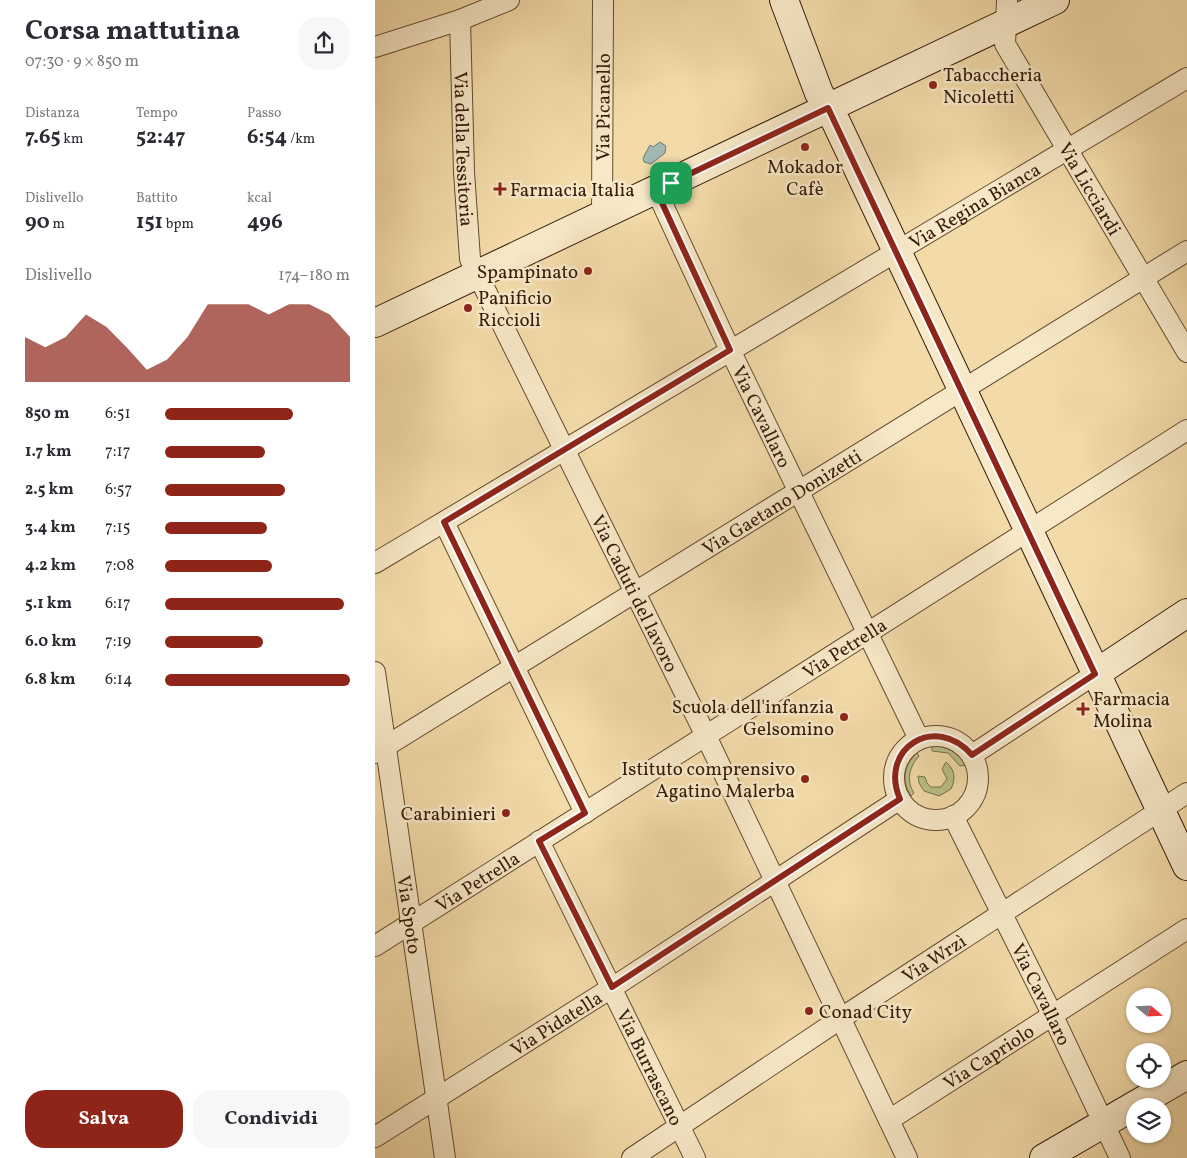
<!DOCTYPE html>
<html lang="it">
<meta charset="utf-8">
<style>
:root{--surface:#fff;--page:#f7f7f7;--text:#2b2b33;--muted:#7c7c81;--accent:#8f2418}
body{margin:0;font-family:Vollkorn,serif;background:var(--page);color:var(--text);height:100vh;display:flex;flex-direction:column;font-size:19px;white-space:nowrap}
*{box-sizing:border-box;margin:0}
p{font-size:16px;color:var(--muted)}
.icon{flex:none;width:28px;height:28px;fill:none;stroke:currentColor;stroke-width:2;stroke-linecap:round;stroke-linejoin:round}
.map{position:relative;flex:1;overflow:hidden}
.drawer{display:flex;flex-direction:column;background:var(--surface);width:375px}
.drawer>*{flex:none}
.needle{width:32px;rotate:109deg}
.buttons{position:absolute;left:751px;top:988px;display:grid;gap:10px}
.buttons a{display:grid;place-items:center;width:45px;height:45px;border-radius:50%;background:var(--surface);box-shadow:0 1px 4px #0004;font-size:25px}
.pin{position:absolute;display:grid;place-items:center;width:42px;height:42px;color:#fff;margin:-21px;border-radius:10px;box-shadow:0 2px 8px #0006}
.round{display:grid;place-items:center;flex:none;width:52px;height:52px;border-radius:20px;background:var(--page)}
.overview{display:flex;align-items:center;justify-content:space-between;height:85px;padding:0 25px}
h1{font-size:28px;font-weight:700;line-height:38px}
.stats{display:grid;grid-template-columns:repeat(3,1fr);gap:8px;height:85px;padding:5px 25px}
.stats div{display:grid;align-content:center}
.stats b{font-size:21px;font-weight:700}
.stats small{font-size:14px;font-weight:400}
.stats p{font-size:14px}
.chart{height:140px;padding:10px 25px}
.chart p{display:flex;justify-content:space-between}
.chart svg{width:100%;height:90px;margin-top:5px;fill:var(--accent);opacity:.7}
.action{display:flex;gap:10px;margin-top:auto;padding:10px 25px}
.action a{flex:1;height:58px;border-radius:20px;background:var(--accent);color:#fff;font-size:20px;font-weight:700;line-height:58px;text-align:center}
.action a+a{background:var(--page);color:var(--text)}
ul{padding:0 25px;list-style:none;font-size:16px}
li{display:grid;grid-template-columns:80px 60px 1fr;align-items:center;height:38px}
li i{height:12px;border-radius:6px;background:var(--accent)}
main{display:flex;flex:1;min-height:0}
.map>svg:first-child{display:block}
</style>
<main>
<section class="drawer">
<div class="overview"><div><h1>Corsa mattutina</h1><p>07:30 · 9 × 850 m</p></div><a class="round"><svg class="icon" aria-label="share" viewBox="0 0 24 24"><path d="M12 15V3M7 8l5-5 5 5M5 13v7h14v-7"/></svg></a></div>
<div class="stats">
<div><p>Distanza</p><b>7.65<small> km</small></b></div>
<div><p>Tempo</p><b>52:47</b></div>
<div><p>Passo</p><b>6:54<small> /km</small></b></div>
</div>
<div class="stats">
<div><p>Dislivello</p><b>90<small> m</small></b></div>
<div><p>Battito</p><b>151<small> bpm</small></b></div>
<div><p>kcal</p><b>496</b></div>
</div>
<div class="chart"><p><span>Dislivello</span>174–180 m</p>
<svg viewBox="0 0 160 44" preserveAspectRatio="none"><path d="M0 44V22L10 27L20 22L30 11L40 17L50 27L60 38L70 33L80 22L90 6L100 6L110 6L120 11L130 6L140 6L150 11L160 22V44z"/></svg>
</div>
<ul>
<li><b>850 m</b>6:51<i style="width:69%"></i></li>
<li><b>1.7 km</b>7:17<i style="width:54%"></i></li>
<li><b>2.5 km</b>6:57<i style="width:65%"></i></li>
<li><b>3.4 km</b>7:15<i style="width:55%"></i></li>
<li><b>4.2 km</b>7:08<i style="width:58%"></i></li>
<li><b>5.1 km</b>6:17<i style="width:97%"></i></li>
<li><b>6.0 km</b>7:19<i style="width:53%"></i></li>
<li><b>6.8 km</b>6:14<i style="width:100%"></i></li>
</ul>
<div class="action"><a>Salva</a><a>Condividi</a></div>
</section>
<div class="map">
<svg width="812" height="1158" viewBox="0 0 812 1158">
<rect width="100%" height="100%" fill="#f3dba9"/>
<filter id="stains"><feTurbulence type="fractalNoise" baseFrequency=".004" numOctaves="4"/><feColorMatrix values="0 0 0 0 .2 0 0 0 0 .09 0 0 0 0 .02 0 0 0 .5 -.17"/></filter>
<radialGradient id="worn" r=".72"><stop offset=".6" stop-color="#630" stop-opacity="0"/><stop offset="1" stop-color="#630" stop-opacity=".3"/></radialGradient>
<path fill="#bac089" stroke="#786e49" d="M 557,746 C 571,746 583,751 590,765 L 585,766 L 573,753 L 557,751 Z
M 542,753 L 544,756 C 534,767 531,781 539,793 L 536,796 C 526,781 529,765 542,753 Z
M 571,762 C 580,770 581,778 576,789 L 564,796 L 549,791 L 544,783 L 543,776 L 550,777 L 552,783 L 556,787 L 566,787 L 572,779 L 567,769 Z"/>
<path fill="#a0b9b3" stroke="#767a6f" d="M 285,142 L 291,146 L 290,153 L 276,164 L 269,162 L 268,158 L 275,145 L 278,147 Z"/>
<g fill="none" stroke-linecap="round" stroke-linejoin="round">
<defs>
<g id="street">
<path id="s1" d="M 632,0 L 630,44 L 812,352"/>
<path id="s2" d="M 85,20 L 89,172 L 95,259 L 331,736 L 532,1158"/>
<path d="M 0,47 L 85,20 L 134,0"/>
<path id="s3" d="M 281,190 L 355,350 L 544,739"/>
<path id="s4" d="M 227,216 L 228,0"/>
<path d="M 69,522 L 210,813"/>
<path id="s5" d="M 0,563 L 812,78"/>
<path id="s6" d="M 0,672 L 70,1158"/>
<circle cx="561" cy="778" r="42"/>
<path id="s7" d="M 0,753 L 812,251"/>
<path d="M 597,755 L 720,674"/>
<path id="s8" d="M 578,816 L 677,1014 L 745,1158"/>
<path id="s9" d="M 164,841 L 320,1158"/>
<path id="s10" d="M 0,946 L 812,430"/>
<path id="s11" d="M 514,1120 L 812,929"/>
<path id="s12" d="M 0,1137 L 249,980 L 525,799"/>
<path id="s13" d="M 257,1158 L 477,1011 L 812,793"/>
</g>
<path id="secondary" d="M 409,0 L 444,93 L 461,122 L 812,866
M 0,323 L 680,0
M 720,674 L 812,613
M 669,1158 L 812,1075"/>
</defs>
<use href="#street" stroke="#654b31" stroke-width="22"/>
<use href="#secondary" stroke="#361b09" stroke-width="30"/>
<use href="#street" stroke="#f7e8c7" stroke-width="20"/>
<use href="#secondary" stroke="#f7e8c7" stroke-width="28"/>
</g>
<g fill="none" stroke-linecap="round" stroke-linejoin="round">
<defs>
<path id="route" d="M 453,108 L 720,674 L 597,755 C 561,713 503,748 525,799 L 237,987 L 164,841 L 210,813 L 69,522 L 355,350 L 281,190 Z"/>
</defs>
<use href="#route" stroke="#fff" stroke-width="10"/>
<use href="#route" stroke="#8f2418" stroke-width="6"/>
</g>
<g fill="#8f2418" stroke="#f7e8c7" stroke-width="2">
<circle cx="558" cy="85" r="5"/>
<circle cx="430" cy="147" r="5"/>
<path d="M122.5 181.5h5v5h5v5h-5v5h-5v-5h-5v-5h5z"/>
<circle cx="213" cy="271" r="5"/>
<circle cx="93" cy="308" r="5"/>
<path d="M705.5 701.5h5v5h5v5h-5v5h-5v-5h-5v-5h5z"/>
<circle cx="469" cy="717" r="5"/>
<circle cx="430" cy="779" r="5"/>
<circle cx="131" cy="813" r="5"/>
<circle cx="434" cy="1011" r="5"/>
</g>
<g text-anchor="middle" stroke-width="5" stroke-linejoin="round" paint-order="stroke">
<g font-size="19" fill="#361b09" stroke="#f7e8c7" text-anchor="start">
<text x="568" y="81">Tabaccheria<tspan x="568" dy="22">Nicoletti</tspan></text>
<text x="430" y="173" text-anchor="middle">Mokador<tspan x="430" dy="22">Cafè</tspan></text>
<text x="135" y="196">Farmacia Italia</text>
<text x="203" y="278" text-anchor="end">Spampinato</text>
<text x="103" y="304">Panificio<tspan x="103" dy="22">Riccioli</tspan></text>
<text x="718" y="705">Farmacia<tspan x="718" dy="22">Molina</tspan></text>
<text x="459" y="713" text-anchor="end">Scuola dell'infanzia<tspan x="459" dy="22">Gelsomino</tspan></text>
<text x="420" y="775" text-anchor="end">Istituto comprensivo<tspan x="420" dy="22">Agatino Malerba</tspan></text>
<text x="121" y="820" text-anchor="end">Carabinieri</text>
<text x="444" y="1018">Conad City</text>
</g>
<g font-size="19" fill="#361b09" stroke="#f7e8c7">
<text dy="7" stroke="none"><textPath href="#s4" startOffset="109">Via Picanello</textPath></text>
<text dy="7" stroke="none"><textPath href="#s2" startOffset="129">Via della Tessitoria</textPath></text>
<text dy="7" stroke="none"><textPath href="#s1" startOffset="212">Via Licciardi</textPath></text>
<text dy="7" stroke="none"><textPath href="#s5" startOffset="698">Via Regina Bianca</textPath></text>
<text dy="7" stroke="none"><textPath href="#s3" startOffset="250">Via Cavallaro</textPath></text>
<text dy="7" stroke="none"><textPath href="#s7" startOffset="478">Via Gaetano Donizetti</textPath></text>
<text dy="7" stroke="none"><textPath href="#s2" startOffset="612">Via Caduti del lavoro</textPath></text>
<text dy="7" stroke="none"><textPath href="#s10" startOffset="556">Via Petrella</textPath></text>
<text dy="7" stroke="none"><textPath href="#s10" startOffset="121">Via Petrella</textPath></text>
<text dy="7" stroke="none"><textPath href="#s6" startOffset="245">Via Spoto</textPath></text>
<text dy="7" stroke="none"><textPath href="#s13" startOffset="362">Via Wrzì</textPath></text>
<text dy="7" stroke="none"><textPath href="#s8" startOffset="199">Via Cavallaro</textPath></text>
<text dy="7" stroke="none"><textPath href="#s12" startOffset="214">Via Pidatella</textPath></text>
<text dy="7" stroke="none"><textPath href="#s11" startOffset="118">Via Capriolo</textPath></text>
<text dy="7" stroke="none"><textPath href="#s9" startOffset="252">Via Burrascano</textPath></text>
</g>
</g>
<rect width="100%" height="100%" filter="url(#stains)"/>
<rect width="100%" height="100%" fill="url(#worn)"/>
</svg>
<div class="buttons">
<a><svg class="needle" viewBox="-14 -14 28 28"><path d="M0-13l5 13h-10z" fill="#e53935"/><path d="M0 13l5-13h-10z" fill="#7c7c81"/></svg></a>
<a><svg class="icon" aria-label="locate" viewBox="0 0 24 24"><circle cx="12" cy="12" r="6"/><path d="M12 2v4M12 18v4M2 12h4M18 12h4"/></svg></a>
<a><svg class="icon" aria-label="layers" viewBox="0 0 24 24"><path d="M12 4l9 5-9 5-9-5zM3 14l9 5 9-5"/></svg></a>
</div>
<div class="pin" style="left:296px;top:183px;background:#1e9e55"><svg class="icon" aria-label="arrive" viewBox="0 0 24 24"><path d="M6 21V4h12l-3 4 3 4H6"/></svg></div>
</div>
</main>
